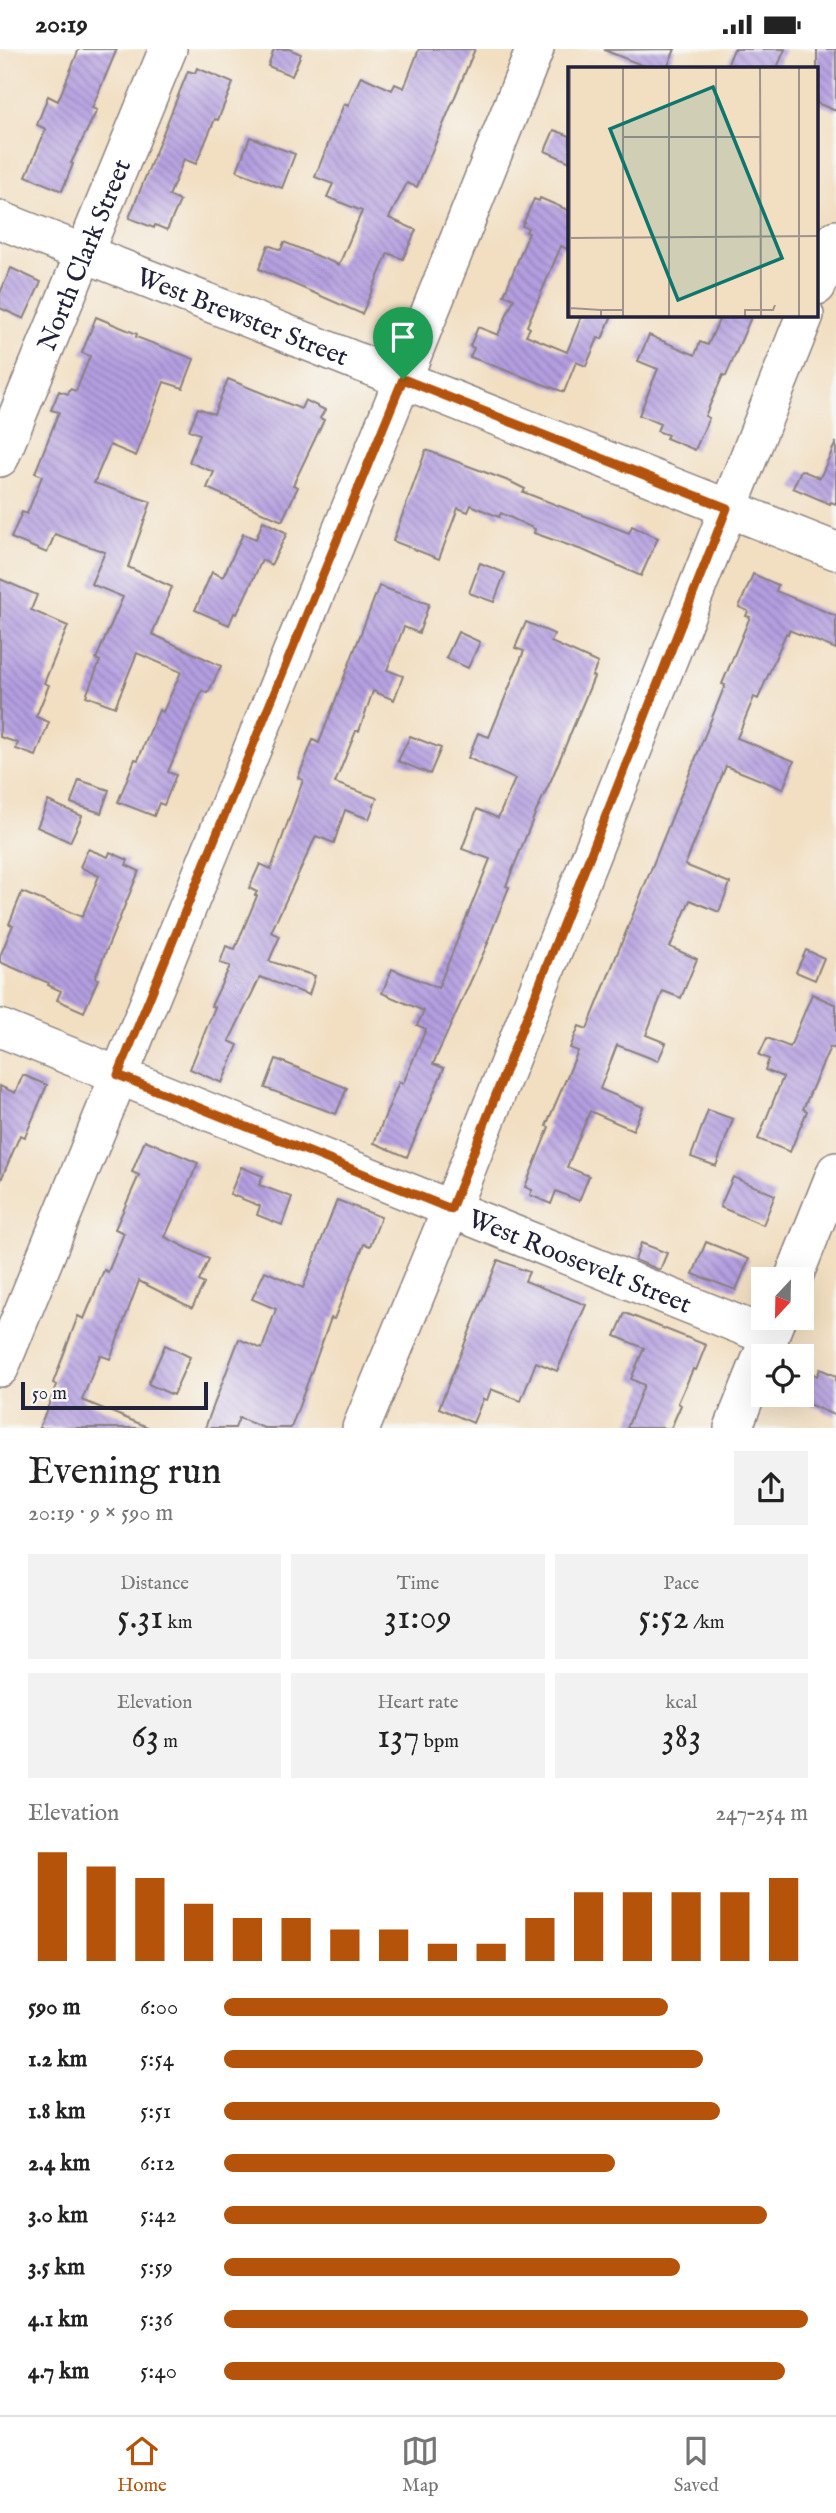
<!DOCTYPE html>
<meta charset="utf-8">
<style>
:root{--surface:#fff;--page:#f2f2f2;--text:#222;--muted:#767676;--line:#e0e0e0;--accent:#b45309}
body{margin:0;font-family:"IM FELL English",serif;background:var(--page);color:var(--text);height:100vh;display:flex;flex-direction:column;font-size:26px;white-space:nowrap}
*{box-sizing:border-box;margin:0}
p{font-size:23px;color:var(--muted)}
.icon{flex:none;width:38px;height:38px;fill:none;stroke:currentColor;stroke-width:2;stroke-linecap:round;stroke-linejoin:round}
.map{position:relative;height:1379px;overflow:hidden}
.drawer{display:flex;flex-direction:column;background:var(--surface);flex:1}
.drawer>*{flex:none}
.needle{width:46px;rotate:202deg}
.controls{position:absolute;left:751px;top:1218px;display:grid;gap:14px}
.controls a{display:grid;place-items:center;width:63px;height:63px;border-radius:0px;background:var(--surface);box-shadow:0 7px 28px #0002;font-size:35px}
.scale{position:absolute;left:21px;bottom:18px;width:187px;box-sizing:border-box;padding-left:7px;border:4px solid #22223b;border-top:0;font-size:19px;line-height:24px;white-space:nowrap;color:#22223b;-webkit-text-stroke:5px #f6f6f2;paint-order:stroke}
.pin{position:absolute;display:grid;place-items:center;width:60px;height:60px;color:#fff;margin:-72px -30px;border-radius:50% 50% 50% 0;rotate:-45deg;box-shadow:0 0 7px #0007}
.pin .icon{rotate:45deg}
.round{display:grid;place-items:center;flex:none;width:74px;height:74px;border-radius:0px;background:var(--page)}
.headline{display:flex;align-items:center;justify-content:space-between;height:119px;padding:0 28px}
h1{font-size:38px;font-weight:600;line-height:52px}
.figures{display:grid;grid-template-columns:repeat(3,1fr);gap:10px;height:119px;padding:7px 28px}
.figures div{display:grid;align-content:center;border-radius:0px;background:var(--page);text-align:center}
.figures b{font-size:35px;font-weight:600}
.figures small{font-size:19px;font-weight:400}
.figures p{font-size:19px}
.chart{height:196px;padding:14px 28px}
.chart p{display:flex;justify-content:space-between}
.chart svg{width:100%;height:126px;margin-top:7px;stroke:var(--accent);stroke-width:6}
ul{padding:0 28px;list-style:none;font-size:23px}
li{display:grid;grid-template-columns:112px 84px 1fr;align-items:center;height:52px}
li i{height:18px;border-radius:9px;background:var(--accent)}
.status{display:flex;justify-content:space-between;align-items:center;height:49px;padding:0 35px;background:var(--surface);direction:ltr}
.status svg{height:19px;fill:currentColor}
.tab-bar{display:flex;justify-content:space-around;align-items:center;height:98px;border-top:2px solid var(--line);background:var(--surface);font-size:19px;color:var(--muted)}
.tab-bar a{display:grid;justify-items:center;gap:4px}
.tab-bar .selected{color:var(--accent)}
.map>svg:first-child{display:block}
</style>
<div class="status"><b>20:19</b><svg viewBox="0 0 49 12"><path d="M0 12V9h3v3zM5 12V6h3v6zM10 12V3h3v9zM15 12V0h3v12zM26 1h20v11H26zM47 4h2v5h-2z"/></svg></div>
<div class="map">
<svg width="836" height="1379" viewBox="0 0 836 1379">
<defs>
<pattern id="building-back-hatch" width="6" height="6" patternUnits="userSpaceOnUse" patternTransform="scale(1.75)"><rect width="6" height="6" fill="#b49ee0"/><path d="M-1 5l2 2M0 0l6 6M5-1l2 2" fill="none" stroke="#9280b7"/></pattern>
</defs>
<rect width="100%" height="100%" fill="#f6f6f2"/>
<filter id="ink" filterUnits="userSpaceOnUse"><feTurbulence type="fractalNoise" baseFrequency=".0143" numOctaves="2"/><feDisplacementMap in="SourceGraphic" scale="14" xChannelSelector="R" yChannelSelector="G"/><feConvolveMatrix kernelMatrix="1 2 1 2 8 2 1 2 1" color-interpolation-filters="sRGB"/></filter>
<filter id="wash" filterUnits="userSpaceOnUse"><feTurbulence type="fractalNoise" baseFrequency=".00686" numOctaves="4" result="noise"/><feDisplacementMap in="SourceGraphic" scale="28" xChannelSelector="R" yChannelSelector="G"/><feGaussianBlur stdDeviation="1.57" result="paint"/><feColorMatrix in="noise" values="0 0 0 0 0 0 0 0 0 0 0 0 0 0 0 0 0 1.4 0 .05"/><feComposite in="paint" operator="in"/></filter>
<g filter="url(#wash)">
<rect width="100%" height="100%" fill="#f2dfc2"/>
<g id="blocks">
<path fill="url(#building-back-hatch)" d="M 79,0 L 117,0 L 92,59 L 97,61 L 71,114 L 73,115 L 62,142 L 26,127 L 46,80 L 37,76 L 48,47 L 58,52 Z
M 274,0 L 289,0 L 301,5 L 292,27 L 268,17 Z
M 419,0 L 475,0 L 417,138 L 407,134 L 389,169 L 416,181 L 403,210 L 388,204 L 362,265 L 259,220 L 268,196 L 281,201 L 284,193 L 339,216 L 362,162 L 327,148 L 333,135 L 315,128 L 344,55 L 348,57 L 361,27 L 392,41 L 395,35 L 404,39 Z
M 675,0 L 667,19 L 649,19 L 604,1 Z
M 734,0 L 785,0 L 777,19 L 726,19 Z
M 817,0 L 836,0 L 836,62 L 817,54 Z
M 197,19 L 233,34 L 218,71 L 215,70 L 196,115 L 184,110 L 169,147 L 180,152 L 167,181 L 155,176 L 154,179 L 129,169 L 188,22 L 195,24 Z
M 554,81 L 570,87 L 570,113 L 545,102 Z
M 250,88 L 295,105 L 282,139 L 237,122 Z
M 540,149 L 570,162 L 570,201 L 561,197 L 527,277 L 530,279 L 526,286 L 567,303 L 582,266 L 612,266 L 602,290 L 598,289 L 586,317 L 576,313 L 564,343 L 470,308 L 474,299 L 470,297 L 478,278 L 498,286 L 514,250 L 504,246 L 529,184 L 526,183 L 528,179 L 522,177 L 534,150 L 539,152 Z
M 11,219 L 41,233 L 24,270 L 0,259 L 0,244 Z
M 721,266 L 752,266 L 726,327 L 723,326 L 705,367 L 709,369 L 695,401 L 666,389 L 668,386 L 657,382 L 660,375 L 639,366 L 658,320 L 638,312 L 649,286 L 695,306 L 700,293 L 708,296 Z
M 96,268 L 137,285 L 136,288 L 194,310 L 183,339 L 164,333 L 136,407 L 110,396 L 94,434 L 151,453 L 128,518 L 172,538 L 152,585 L 221,617 L 208,644 L 202,642 L 168,723 L 176,726 L 164,756 L 159,754 L 154,767 L 118,753 L 135,710 L 138,711 L 159,661 L 163,663 L 181,623 L 137,604 L 115,658 L 86,647 L 100,612 L 96,610 L 123,548 L 91,535 L 105,503 L 55,485 L 47,504 L 11,489 L 22,463 L 27,465 L 42,427 L 35,424 L 59,363 L 51,361 L 59,342 L 68,345 L 70,340 L 76,342 L 90,307 L 82,304 Z
M 228,330 L 301,360 L 305,351 L 325,361 L 320,369 L 324,371 L 293,436 L 298,438 L 282,472 L 207,439 L 214,423 L 189,413 L 200,385 L 189,381 L 198,359 L 214,365 Z
M 836,393 L 836,455 L 831,453 L 830,455 L 793,439 L 801,421 L 820,429 Z
M 426,401 L 511,433 L 525,440 L 523,443 L 629,484 L 632,477 L 658,489 L 641,527 L 585,502 L 534,484 L 535,480 L 501,464 L 499,468 L 471,456 L 468,463 L 458,459 L 439,510 L 393,492 Z
M 263,472 L 287,484 L 271,516 L 262,511 L 237,565 L 234,564 L 229,576 L 195,561 L 212,523 L 223,528 L 243,485 L 256,490 Z
M 480,514 L 505,524 L 494,553 L 469,544 Z
M 753,525 L 778,536 L 776,542 L 836,567 L 836,600 L 789,581 L 788,585 L 786,584 L 758,650 L 754,648 L 737,689 L 794,712 L 783,740 L 726,717 L 685,816 L 730,834 L 719,863 L 690,851 L 670,898 L 697,910 L 681,949 L 663,942 L 646,986 L 666,994 L 658,1012 L 617,996 L 600,1040 L 643,1058 L 633,1081 L 590,1062 L 567,1118 L 589,1127 L 579,1152 L 556,1142 L 551,1155 L 530,1146 L 532,1141 L 525,1138 L 549,1078 L 546,1077 L 578,1002 L 570,999 L 579,977 L 587,980 L 725,636 L 722,635 L 750,568 L 746,567 L 748,562 L 739,558 Z
M 0,530 L 37,546 L 31,561 L 68,577 L 44,634 L 49,636 L 36,668 L 49,673 L 36,707 L 16,700 L 18,694 L 0,688 Z
M 379,537 L 429,555 L 419,584 L 404,578 L 387,621 L 403,627 L 394,651 L 373,642 L 359,682 L 356,682 L 335,734 L 377,749 L 369,770 L 345,761 L 334,794 L 316,787 L 271,883 L 280,887 L 269,912 L 315,927 L 309,946 L 260,928 L 229,992 L 238,996 L 222,1034 L 190,1020 L 215,958 L 211,957 L 230,917 L 220,914 L 226,897 L 235,900 L 257,847 L 255,846 L 257,843 L 249,839 L 260,815 L 271,820 L 303,731 L 298,729 L 313,691 L 319,694 Z
M 526,573 L 554,585 L 551,593 L 598,614 L 592,627 L 594,628 L 552,729 L 535,765 L 506,837 L 509,838 L 487,894 L 488,894 L 433,1015 L 444,1019 L 407,1108 L 374,1094 L 399,1033 L 403,1035 L 426,980 L 417,976 L 424,962 L 382,944 L 392,920 L 438,939 L 490,810 L 462,800 L 477,760 L 498,769 L 515,730 L 468,709 L 478,684 L 489,688 L 524,602 L 515,599 Z
M 458,583 L 480,593 L 468,619 L 446,609 Z
M 410,687 L 441,699 L 430,725 L 398,712 Z
M 79,731 L 109,741 L 101,764 L 71,754 Z
M 48,752 L 82,767 L 70,793 L 37,778 Z
M 88,800 L 108,808 L 110,803 L 128,811 L 126,816 L 139,822 L 95,929 L 98,930 L 84,963 L 57,951 L 61,942 L 48,936 L 49,934 L 0,913 L 0,907 L 13,876 L 9,875 L 22,843 L 82,868 L 99,827 L 80,818 Z
M 806,901 L 824,909 L 815,931 L 796,923 Z
M 812,945 L 836,956 L 836,1000 L 830,998 L 803,1060 L 807,1062 L 790,1103 L 758,1090 L 783,1028 L 765,1021 L 769,1010 L 759,1006 L 767,989 L 790,998 Z
M 276,1010 L 347,1039 L 336,1065 L 265,1039 Z
M 23,1026 L 47,1036 L 25,1088 L 20,1086 L 0,1133 L 0,1037 L 15,1044 Z
M 708,1061 L 733,1070 L 716,1117 L 691,1108 Z
M 145,1091 L 198,1114 L 165,1188 L 209,1210 L 199,1232 L 204,1235 L 192,1259 L 139,1232 L 110,1310 L 100,1306 L 82,1351 L 150,1379 L 39,1379 L 57,1336 L 53,1334 L 78,1267 L 84,1270 L 104,1221 L 108,1223 L 124,1184 L 115,1180 L 139,1126 L 132,1123 Z
M 241,1118 L 263,1127 L 259,1136 L 292,1148 L 282,1176 L 257,1166 L 260,1157 L 230,1145 Z
M 733,1128 L 775,1146 L 763,1176 L 720,1158 Z
M 337,1151 L 381,1168 L 370,1197 L 364,1195 L 334,1270 L 331,1269 L 291,1379 L 264,1379 L 239,1369 L 235,1379 L 205,1379 L 239,1290 L 262,1300 L 276,1260 L 252,1250 L 265,1222 L 303,1239 Z
M 706,1193 L 749,1210 L 736,1241 L 693,1225 Z
M 641,1194 L 667,1204 L 660,1221 L 635,1211 Z
M 498,1211 L 529,1223 L 525,1232 L 586,1256 L 557,1322 L 536,1313 L 521,1352 L 491,1340 L 487,1351 L 483,1350 L 473,1374 L 439,1359 Z
M 625,1264 L 706,1296 L 696,1321 L 693,1320 L 678,1354 L 681,1356 L 671,1379 L 627,1379 L 644,1336 L 631,1330 L 644,1299 L 615,1287 Z
M 165,1296 L 190,1308 L 173,1346 L 148,1335 Z
M 820,1320 L 836,1327 L 836,1367 L 808,1355 L 809,1353 L 801,1350 L 812,1324 L 817,1327 Z"/>
</g>
</g>
<g filter="url(#ink)">
<use href="#blocks" fill-opacity="0" stroke="#8a807e" stroke-width="2"/>
<g fill="none" stroke-linecap="round" stroke-linejoin="round">
<defs>
<g id="minor">
<path id="s1" d="M 0,171 L 836,502"/>
<path d="M 817,237 L 836,190"/>
<path id="s2" d="M 0,409 L 168,0"/>
<path id="s3" d="M 0,979 L 770,1288"/>
<path d="M 793,1230 L 836,1122"/>
<path d="M 0,1319 L 403,330 L 535,0"/>
<path d="M 361,1379 L 451,1160 L 805,266"/>
<path d="M 733,1379 L 777,1269"/>
</g>
</defs>
<use href="#minor" stroke="#8a807e" stroke-width="40"/>
<use href="#minor" stroke="#fff" stroke-width="37"/>
</g>
</g>
<g fill="none" stroke-linecap="round" stroke-linejoin="round" filter="url(#ink)">
<defs>
<path id="route" d="M 403,330 L 727,459 L 451,1160 L 118,1026 Z"/>
</defs>
<use href="#route" stroke="#fff" stroke-width="14"/>
<use href="#route" stroke="#b45309" stroke-width="9"/>
</g>
<g text-anchor="middle" stroke-width="6" stroke-linejoin="round" paint-order="stroke">
<g font-size="26" fill="#22223b" stroke="#f6f6f2">
<text dy="9" stroke="none"><textPath href="#s2" startOffset="220">North Clark Street</textPath></text>
<text dy="9" stroke="none"><textPath href="#s1" startOffset="261">West Brewster Street</textPath></text>
<text dy="9" stroke="none"><textPath href="#s3" startOffset="625">West Roosevelt Street</textPath></text>
</g>
</g>
<g transform="translate(568 18)">
<rect width="250" height="250" fill="#f2dfc2"/>
<path fill="none" stroke="#9f938c" stroke-width="2" d="M 2,0 L 2,250M 55,0 L 55,250M 101,0 L 101,250M 192,0 L 193,250M 54,70 L 192,70M 0,171 L 251,169M 2,241 L 33,243M 33,250 L 33,243 L 55,243M 148,250 L 148,0M 177,250 L 177,243 L 205,243 L 207,238M 231,250 L 231,0"/>
<path fill="#0f766e" fill-opacity="0.15" stroke="#0f766e" stroke-width="3.5" d="M 145,20 L 214,191 L 110,233 L 42,62 Z"/>
<rect width="250" height="250" fill="none" stroke="#22223b" stroke-width="3.5"/>
</g>
</svg>
<div class="controls">
<a><svg class="needle" viewBox="-14 -14 28 28"><path d="M0-13l5 13h-10z" fill="#e53935"/><path d="M0 13l5-13h-10z" fill="#767676"/></svg></a>
<a><svg class="icon" aria-label="locate" viewBox="0 0 24 24"><circle cx="12" cy="12" r="6"/><path d="M12 2v4M12 18v4M2 12h4M18 12h4"/></svg></a>
</div>
<div class="scale">50 m</div>
<div class="pin" style="left:403px;top:330px;background:#1e9e55"><svg class="icon" aria-label="arrive" viewBox="0 0 24 24"><path d="M6 21V4h12l-3 4 3 4H6"/></svg></div>
</div>
<section class="drawer">
<div class="headline"><div><h1>Evening run</h1><p>20:19 · 9 × 590 m</p></div><a class="round"><svg class="icon" aria-label="share" viewBox="0 0 24 24"><path d="M12 15V3M7 8l5-5 5 5M5 13v7h14v-7"/></svg></a></div>
<div class="figures">
<div><p>Distance</p><b>5.31<small> km</small></b></div>
<div><p>Time</p><b>31:09</b></div>
<div><p>Pace</p><b>5:52<small> /km</small></b></div>
</div>
<div class="figures">
<div><p>Elevation</p><b>63<small> m</small></b></div>
<div><p>Heart rate</p><b>137<small> bpm</small></b></div>
<div><p>kcal</p><b>383</b></div>
</div>
<div class="chart"><p><span>Elevation</span>247–254 m</p>
<svg viewBox="0 0 160 44" preserveAspectRatio="none"><path d="M5 44V6M15 44V11M25 44V15M35 44V24M45 44V29M55 44V29M65 44V33M75 44V33M85 44V38M95 44V38M105 44V29M115 44V20M125 44V20M135 44V20M145 44V20M155 44V15"/></svg>
</div>
<ul>
<li><b>590 m</b>6:00<i style="width:76%"></i></li>
<li><b>1.2 km</b>5:54<i style="width:82%"></i></li>
<li><b>1.8 km</b>5:51<i style="width:85%"></i></li>
<li><b>2.4 km</b>6:12<i style="width:67%"></i></li>
<li><b>3.0 km</b>5:42<i style="width:93%"></i></li>
<li><b>3.5 km</b>5:59<i style="width:78%"></i></li>
<li><b>4.1 km</b>5:36<i style="width:100%"></i></li>
<li><b>4.7 km</b>5:40<i style="width:96%"></i></li>
</ul>
</section>
<nav class="tab-bar">
<a class="selected"><svg class="icon" aria-label="home" viewBox="0 0 24 24"><path d="M3 11l9-7 9 7M6 9v11h12V9"/></svg>Home</a>
<a><svg class="icon" aria-label="map" viewBox="0 0 24 24"><path d="M3 6l6-2 6 2 6-2v14l-6 2-6-2-6 2zM9 4v14M15 6v14"/></svg>Map</a>
<a><svg class="icon" aria-label="saved" viewBox="0 0 24 24"><path d="M7 4h10v16l-5-4-5 4z"/></svg>Saved</a>
</nav>
